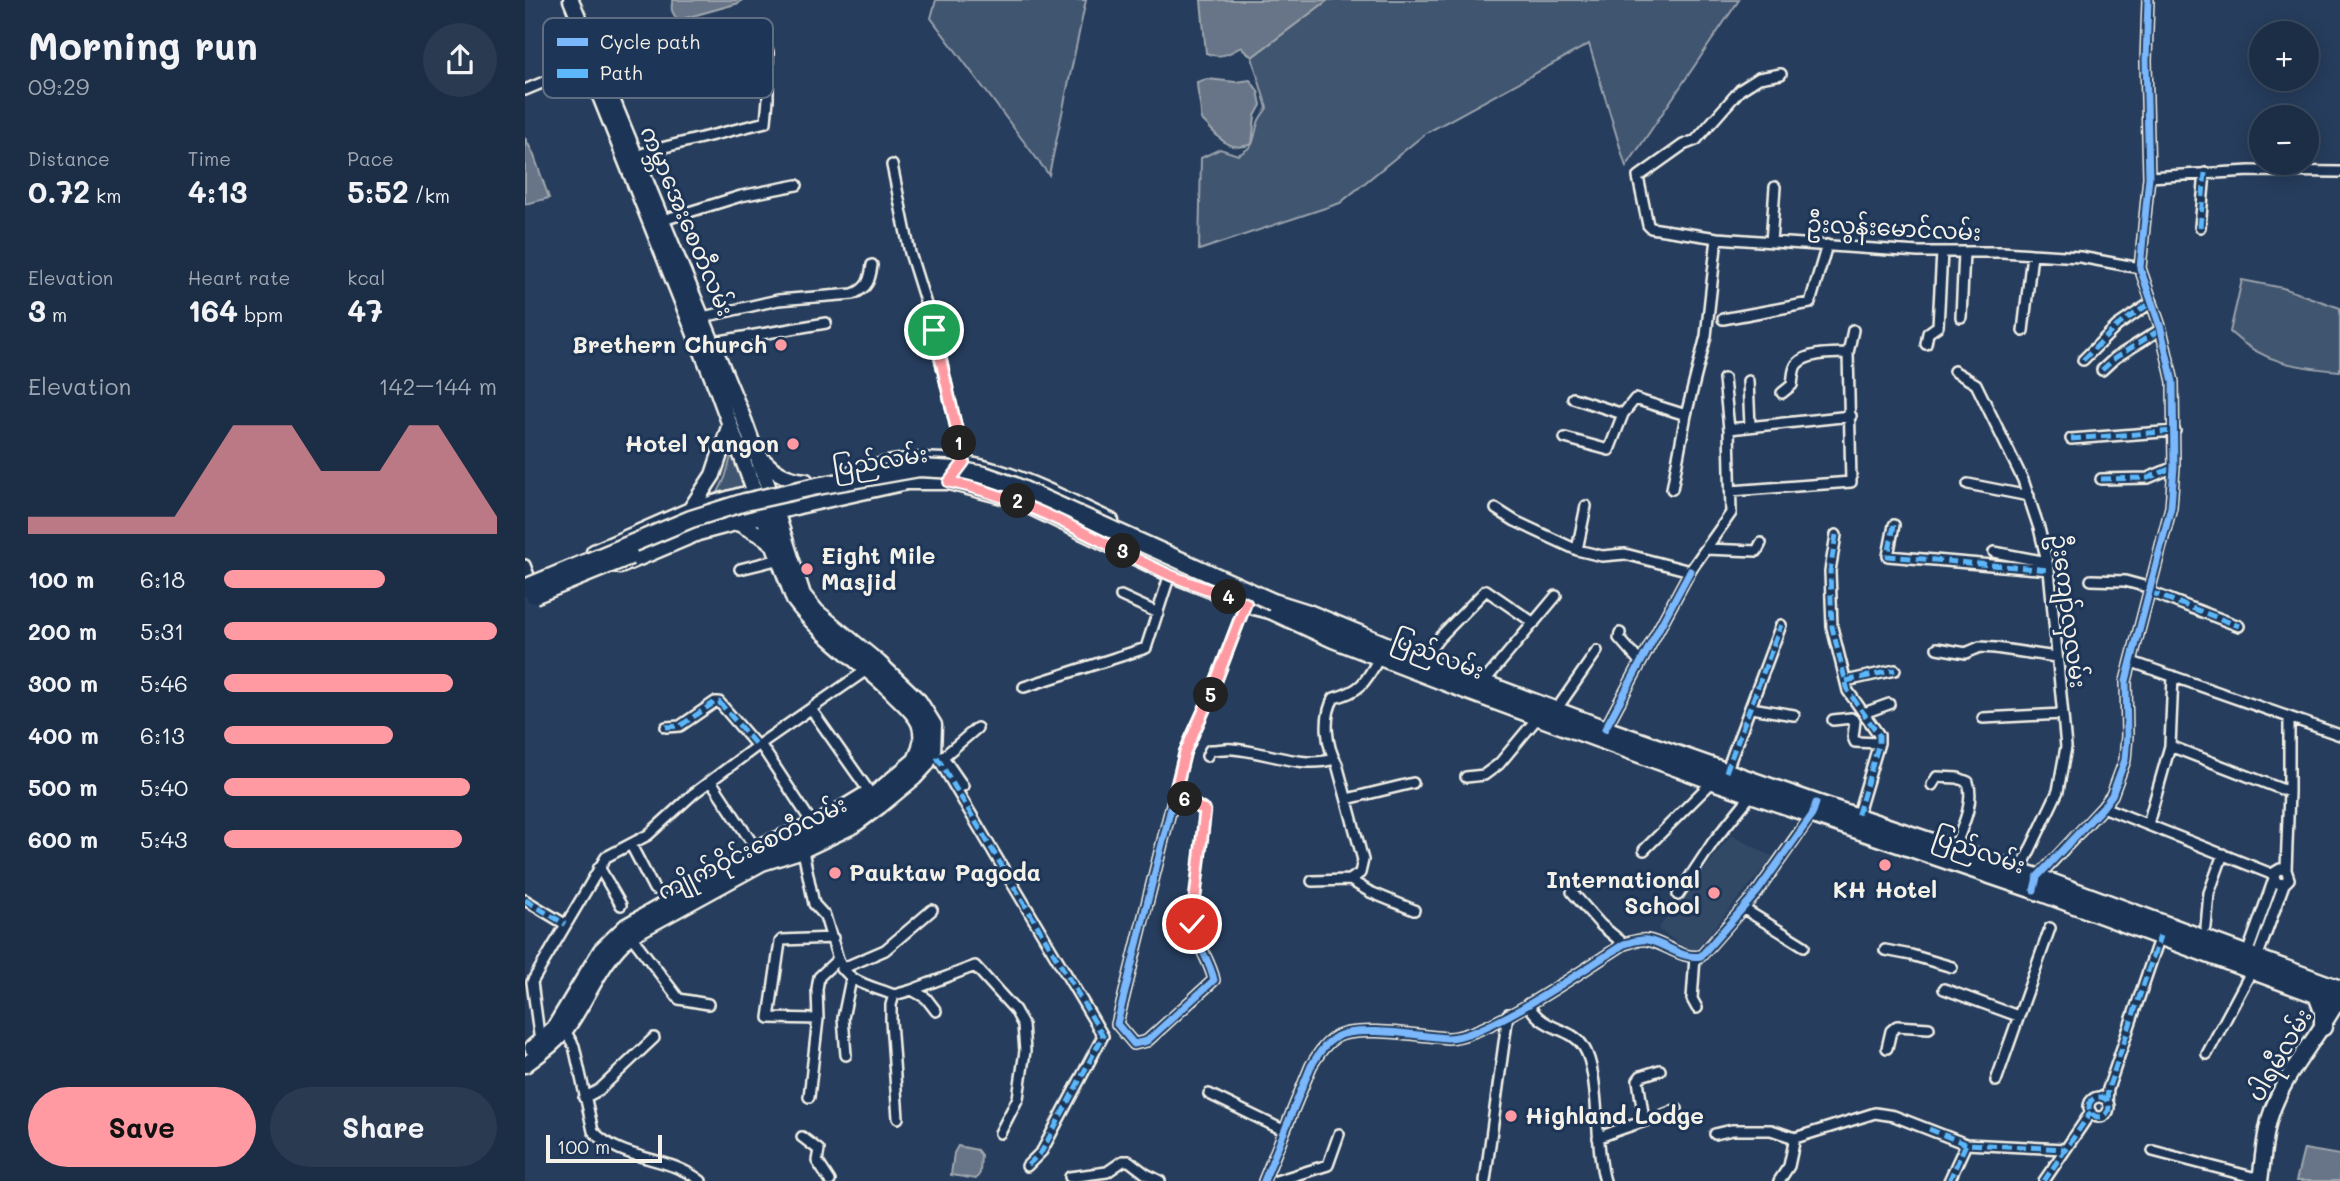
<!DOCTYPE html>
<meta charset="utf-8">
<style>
:root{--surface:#1c2e46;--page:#293a51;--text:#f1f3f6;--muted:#a0a8b3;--line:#3a4a5f;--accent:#ff9aa2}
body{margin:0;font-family:Mali,"Noto Sans Myanmar",sans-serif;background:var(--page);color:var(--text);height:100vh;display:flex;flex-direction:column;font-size:26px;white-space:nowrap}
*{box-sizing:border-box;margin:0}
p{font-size:23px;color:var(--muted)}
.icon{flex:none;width:38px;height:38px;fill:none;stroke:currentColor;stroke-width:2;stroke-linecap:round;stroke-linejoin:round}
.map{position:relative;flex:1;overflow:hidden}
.drawer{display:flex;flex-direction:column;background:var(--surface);width:525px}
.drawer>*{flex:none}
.buttons{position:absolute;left:1724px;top:21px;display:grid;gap:14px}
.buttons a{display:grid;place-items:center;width:70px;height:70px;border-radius:50%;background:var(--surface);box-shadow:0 4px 18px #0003,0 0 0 2px var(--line);font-size:35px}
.scale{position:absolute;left:21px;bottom:18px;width:116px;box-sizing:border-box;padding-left:7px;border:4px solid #f4f1e8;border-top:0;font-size:19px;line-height:24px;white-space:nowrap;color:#f4f1e8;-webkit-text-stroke:5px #1d3557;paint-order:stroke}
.pin{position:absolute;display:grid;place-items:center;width:60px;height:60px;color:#fff;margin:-30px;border:4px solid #fff;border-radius:50%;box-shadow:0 2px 7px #0007}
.km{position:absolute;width:35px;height:35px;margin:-18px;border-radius:50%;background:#222;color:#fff;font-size:19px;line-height:35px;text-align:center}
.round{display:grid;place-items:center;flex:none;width:74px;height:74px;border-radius:37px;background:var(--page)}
.headline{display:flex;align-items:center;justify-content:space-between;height:119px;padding:0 28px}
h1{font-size:38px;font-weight:800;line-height:52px}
.stats{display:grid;grid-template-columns:repeat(3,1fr);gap:10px;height:119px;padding:7px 28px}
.stats div{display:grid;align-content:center}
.stats b{font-size:30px;font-weight:800}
.stats small{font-size:19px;font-weight:400}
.stats p{font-size:19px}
.chart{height:196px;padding:14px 28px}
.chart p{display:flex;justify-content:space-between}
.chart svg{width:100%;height:126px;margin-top:7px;fill:var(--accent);opacity:.7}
.primary-button{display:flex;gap:14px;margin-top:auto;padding:14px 28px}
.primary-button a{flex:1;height:80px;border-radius:42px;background:var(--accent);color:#111;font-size:28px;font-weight:800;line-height:80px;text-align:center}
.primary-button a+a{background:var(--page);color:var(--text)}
ul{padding:0 28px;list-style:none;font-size:23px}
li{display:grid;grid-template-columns:112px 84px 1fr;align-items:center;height:52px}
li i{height:18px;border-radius:9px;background:var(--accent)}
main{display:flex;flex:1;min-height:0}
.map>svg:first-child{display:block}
</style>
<main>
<section class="drawer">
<div class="headline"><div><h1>Morning run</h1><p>09:29</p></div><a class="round"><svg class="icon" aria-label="share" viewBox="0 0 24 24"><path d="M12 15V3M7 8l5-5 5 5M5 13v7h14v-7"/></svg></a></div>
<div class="stats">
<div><p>Distance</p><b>0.72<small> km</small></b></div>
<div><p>Time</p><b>4:13</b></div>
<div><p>Pace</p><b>5:52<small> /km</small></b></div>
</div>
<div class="stats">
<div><p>Elevation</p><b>3<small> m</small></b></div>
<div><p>Heart rate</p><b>164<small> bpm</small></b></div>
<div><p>kcal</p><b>47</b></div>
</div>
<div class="chart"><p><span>Elevation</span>142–144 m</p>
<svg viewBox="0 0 160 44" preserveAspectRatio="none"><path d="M0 44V38L10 38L20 38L30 38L40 38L50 38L60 22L70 6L80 6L90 6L100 22L110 22L120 22L130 6L140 6L150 22L160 38V44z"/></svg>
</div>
<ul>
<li><b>100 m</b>6:18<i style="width:59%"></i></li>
<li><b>200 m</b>5:31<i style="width:100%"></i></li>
<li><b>300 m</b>5:46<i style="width:84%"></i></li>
<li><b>400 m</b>6:13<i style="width:62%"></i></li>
<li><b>500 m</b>5:40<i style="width:90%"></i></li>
<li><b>600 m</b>5:43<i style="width:87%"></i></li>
</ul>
<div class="primary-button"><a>Save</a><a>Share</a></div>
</section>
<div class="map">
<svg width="1815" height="1181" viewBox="0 0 1815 1181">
<rect width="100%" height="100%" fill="#263d5d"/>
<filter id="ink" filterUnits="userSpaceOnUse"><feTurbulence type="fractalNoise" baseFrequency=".0143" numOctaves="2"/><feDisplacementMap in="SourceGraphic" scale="14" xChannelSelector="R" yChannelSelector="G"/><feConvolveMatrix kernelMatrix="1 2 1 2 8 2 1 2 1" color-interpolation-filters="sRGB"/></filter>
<g filter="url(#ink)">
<path fill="#334966" d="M 1206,835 L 1248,857 L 1168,953 L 1133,929 Z"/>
<path fill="#40546f" stroke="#9aa2ac" stroke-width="2" d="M 411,0 L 561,0 L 524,175 L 406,18 Z
M 803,0 L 1214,0 L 1101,167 L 1064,44 L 901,133 L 815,203 L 674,250 L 676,158 L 695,149 L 713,155 C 732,145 727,142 733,123 C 734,118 739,113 742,108 L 727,57 Z
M 1717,280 L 1758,288 L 1815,308 L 1815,371 C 1771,367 1738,363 1705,332 Z
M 208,450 L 221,491 L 188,503 L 200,478 Z"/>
<path fill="#677588" stroke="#9fa7ae" stroke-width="2" d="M 148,0 L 217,0 L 214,3 L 153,20 C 147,13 145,9 148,0 Z
M 676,0 L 803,0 L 727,57 L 716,47 C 704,54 695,59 681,53 Z
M 682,79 L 711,82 L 725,80 L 733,91 L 736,105 L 730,116 L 727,144 C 700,154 693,134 676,119 C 677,106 672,95 672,82 Z
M 0,138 L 8,153 L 24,198 L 0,204 Z
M 433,1146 L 452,1150 L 456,1155 L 455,1173 L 451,1179 L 426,1175 L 429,1153 Z
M 1779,1149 L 1815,1155 L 1815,1181 L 1771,1181 Z"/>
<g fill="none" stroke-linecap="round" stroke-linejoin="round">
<defs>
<path id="street" d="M 1256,74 L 1234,78 L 1215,90 L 1171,140 L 1158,145 L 1113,177 L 1123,225 L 1126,228 L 1192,238 L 1393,252 L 1477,252 L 1555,257 L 1615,268
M 0,90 L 62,64
M 110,156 L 136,148 L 241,122 L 243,99 L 243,52
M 367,165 L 385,253 L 409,330 L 439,462
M 1624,177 L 1725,171 L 1815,172
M 138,220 L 216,196 L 272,185
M 1675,227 L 1680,173
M 1246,242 L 1250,187
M 178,317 L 253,300 L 328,294 C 343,288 345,280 347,265
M 1436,317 L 1439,252
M 1198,319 L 1285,303 L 1302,245
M 1498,331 L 1507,254
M 189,342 L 301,323
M 1401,344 L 1403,333 L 1413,326 L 1417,252
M 1558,360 L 1592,326 L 1627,302
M 1577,370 L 1590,358 L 1636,329
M 1429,371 L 1451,384 L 1498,480 L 1514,528 L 1524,570 L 1541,747 L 1533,791 L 1495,871
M 1199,379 L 1204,429
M 1223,381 L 1225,426
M 1257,393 L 1267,385 C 1268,378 1268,367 1273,363 C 1284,352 1309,354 1323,353
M 1048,398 L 1098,414
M 1040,438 L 1084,450 L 1098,414 L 1110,399 L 1161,415
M 1546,439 L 1650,431
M 1576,479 L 1623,478 L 1649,467
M 1443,484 L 1504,496
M 1147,489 L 1161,415 L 1181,336 L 1192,238
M 1206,491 L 1326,482 L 1323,353 L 1328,330
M 971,509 L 990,521 L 1052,550 L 1077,556 L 1100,554 L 1165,571
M 1369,525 L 1363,556 L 1524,570
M 1311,535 L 1305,571 L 1307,627 L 1323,691 L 1354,735 L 1354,743 L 1332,817
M 1181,549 L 1232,551 L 1236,543
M 1052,550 L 1061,506
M 1469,552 L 1522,562
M 0,565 L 5,578
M 215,569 L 255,559
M 1566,580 L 1600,581 L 1626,588
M 1625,592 L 1714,626
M 596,596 L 633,613
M 1095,633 L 1094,638 L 1115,662
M 1412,648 L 1441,653 L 1455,647 L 1470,648 L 1531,657
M 897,660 L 915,637 L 961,590 L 1009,623
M 1607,662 L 1815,735
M 1321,681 L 1370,670
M 958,683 L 1031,596
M 499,687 L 621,648 L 645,574
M 1226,708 L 1269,715
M 1031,710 L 1072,651
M 1339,713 L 1364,704
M 1458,718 L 1537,714
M 1308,720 L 1326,718 L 1330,721 L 1328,737 L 1330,742 L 1354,743
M 141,727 L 155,726 L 190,702 L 194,702 L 232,746
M 1080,729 L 1165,571 L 1206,513 L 1204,429 L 1326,416
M 235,744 L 287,823
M 1645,746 L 1764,792
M 682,756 L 685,750 C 693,750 700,748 708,749 C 740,751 777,769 809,759
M 412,757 L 578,1036 L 517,1151 L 502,1166
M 414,757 L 418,757 L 438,786
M 418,757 L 452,728
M 1201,772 L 1256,625
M 941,777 L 959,775 L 974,764 L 1014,716
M 186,781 L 229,846 L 295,819 L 343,790 L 286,709
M 1407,785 L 1412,777 L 1433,778 L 1443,782 C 1450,803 1436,830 1429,849
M 650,793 L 680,811 L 667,924 C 671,944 685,960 689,980 L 622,1041 L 609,1044 L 592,1024 L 660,752 L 684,699 L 721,603
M 822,799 L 888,783
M 1578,807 L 1749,875
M 1623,824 L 1645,746 L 1648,676
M 106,845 L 129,889
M 277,846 L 289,904 L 300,916 L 313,959 L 294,977 L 292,989 L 293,1019 L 284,1097
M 1119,850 L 1188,781
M 74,867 L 96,905
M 1761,870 L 1755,869 L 1750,872 L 1749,877 L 1752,883 L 1759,884 L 1764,879 L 1761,870 L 1764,792 L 1764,717
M 1511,879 L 1578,807 L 1587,795 L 1600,760 L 1602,736 L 1601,681 L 1646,507 L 1649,467 L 1648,382 L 1636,329 L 1615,268 L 1624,177 L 1621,61 L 1623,0
M 825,880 L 845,892 L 889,910
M 787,881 L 825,880 L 835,873 L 838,860 L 812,764 C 801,746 798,716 809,698 C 837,691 841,681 854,658
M 1047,892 L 1076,925 L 1099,944
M 1153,895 L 1188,842 L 1227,794
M 0,900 L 40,924
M 1219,909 L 1279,946
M 1681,927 L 1684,893 L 1698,854
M 103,932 L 154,999 L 183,1004
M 1360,950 L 1386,955 L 1427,967
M 1722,954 L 1749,879
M 1170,957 L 1167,999 L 1172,1008
M 1732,958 L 1759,884
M 313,959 C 321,983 347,986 369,995 L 366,1005 L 366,1021 L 373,1118
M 316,969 L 360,950 L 407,910
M 1419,989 L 1493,1016
M 387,990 L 450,966 L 490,1010 L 498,1025 L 500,1051 L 493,1098 L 475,1133
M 369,995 L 387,990 L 401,998 L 411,1011
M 1003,1004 C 1018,1032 1045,1026 1058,1046 C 1076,1072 1069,1147 1080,1181
M 293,1019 L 244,1018 L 255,942 L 257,940 L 308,938
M 39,1029 L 49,1046 L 68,1131 C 97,1162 143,1155 176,1181
M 15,1042 L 7,982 L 81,857 L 123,835 L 168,794 L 232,746 L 343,669
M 1362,1048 L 1366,1031 L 1372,1026 L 1404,1028
M 1682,1054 L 1727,970
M 321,1055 L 318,1018 L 326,979
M 1471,1081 L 1525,928
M 684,1094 L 758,1130
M1564 1107a10 10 0 1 1 20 0a10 10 0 1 1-20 0Z
M 59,1098 L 74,1090 L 129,1038
M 1582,1101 L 1583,1089 L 1635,936
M 1119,1120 L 1113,1080 L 1116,1076 L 1135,1070
M 1190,1134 L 1207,1130 L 1246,1130 L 1270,1138 L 1350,1113 L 1369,1116 L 1441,1144 L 1539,1149
M 277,1137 L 294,1150 L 292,1161 L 305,1181
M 1073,1138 C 1099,1126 1126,1121 1152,1109
M 1628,1151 L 1735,1179
M 545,1177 L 582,1172 L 598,1161 L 604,1161 L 621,1174 L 635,1181
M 739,1181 L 786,1066 C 793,1055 799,1044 811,1037 C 832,1025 896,1036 922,1038 C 960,1039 1063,967 1099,944 C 1107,942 1114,939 1122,940 C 1140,943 1157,960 1176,956 L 1233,891 L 1288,813
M 751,1181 L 803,1165 L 814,1134
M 960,1181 L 983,1014
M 1254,1181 L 1264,1166 L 1270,1138
M 1424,1181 L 1441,1144
M 1519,1181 L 1566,1112"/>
<path id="primary" d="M 235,457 C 249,472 260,479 281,481
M 326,473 C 345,469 364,462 383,461 C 460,455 519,490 586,521
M 165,510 L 188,475 L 205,424
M 211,522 L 239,537 L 249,545
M 69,552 L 165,510 L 217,495
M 95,566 L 173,533 L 274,506 L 382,482 L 424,482 L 489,499 L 645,574 L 729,607 L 749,612
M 7,1048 L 29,1028 L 76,950 L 101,926 L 207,866 L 306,824 L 335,806 L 390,760 C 396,748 399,736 394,723 C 388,710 374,700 365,690 C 333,660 295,635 269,600 L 193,392 L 63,66
M 0,1065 C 14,1054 31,1043 41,1029 C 65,996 74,962 106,935 L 237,863 L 278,850 L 328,826 L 355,806 L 389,778 L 401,765 L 408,753 L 409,725 L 394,701 L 354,663 L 292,612 L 278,595 L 244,489 L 219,420 L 46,0
M 1735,1181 C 1738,1160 1739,1137 1745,1117 C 1759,1072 1794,1038 1815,996"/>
<path id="highway" d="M 748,602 L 783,613 L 897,660 L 1080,729 L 1291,803 L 1512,877 L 1815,989
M 743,609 L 808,639 L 943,691 L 1188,781 L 1509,890 L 1815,1003
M 1792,995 L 1798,1011 L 1798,1027"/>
</defs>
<use href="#street" stroke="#f4f1e8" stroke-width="14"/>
<use href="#primary" stroke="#f4f1e8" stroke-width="19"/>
<use href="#highway" stroke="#f4f1e8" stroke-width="21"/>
<use href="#street" stroke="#1d3557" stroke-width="9"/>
<use href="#primary" stroke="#1d3557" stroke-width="14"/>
<use href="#highway" stroke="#1d3557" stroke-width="16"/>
<defs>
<path id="highway-bridge" d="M 0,588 L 166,519 L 220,502 L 292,486 L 394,468 L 431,470 L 459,475 L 490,486 L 748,602
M 9,595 L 105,556"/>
</defs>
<use href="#highway-bridge" stroke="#f4f1e8" stroke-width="21" stroke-linecap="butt"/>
<use href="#highway-bridge" stroke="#1d3557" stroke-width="16"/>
<path stroke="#5cb8fa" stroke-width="5" stroke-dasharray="10 5" stroke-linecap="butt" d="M 1675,227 L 1680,173
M 1558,360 L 1592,326 L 1627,302
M 1577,370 L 1590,358 L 1636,329
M 1546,439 L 1650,431
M 1576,479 L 1623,478 L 1649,467
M 1369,525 L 1363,556 L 1524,570
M 1311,535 L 1305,571 L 1307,627 L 1323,691 L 1354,735 L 1354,743 L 1332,817
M 1625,592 L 1714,626
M 1321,681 L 1370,670
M 141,727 L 155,726 L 190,702 L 194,702 L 232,746
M 412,757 L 578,1036 L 517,1151 L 502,1166
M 1201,772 L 1256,625
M 0,900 L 40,924
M1564 1107a10 10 0 1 1 20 0a10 10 0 1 1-20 0Z
M 1582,1101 L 1583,1089 L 1635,936
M 1404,1129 L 1441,1144 L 1539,1149
M 1424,1181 L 1441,1144
M 1519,1181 L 1566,1112"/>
<defs>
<path id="cycleway" d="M 1080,729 L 1165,571
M 650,793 L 680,811 L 667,924 C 671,944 685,960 689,980 L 622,1041 L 609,1044 L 592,1024 L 660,752 L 684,699 L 721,603
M 1509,890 L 1512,877 L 1578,807 L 1587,795 L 1600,760 L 1602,736 L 1601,681 L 1646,507 L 1649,467 L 1648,382 L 1636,329 L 1615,268 L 1624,177 L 1621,61 L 1623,0
M 739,1181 L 786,1066 C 793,1055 799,1044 811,1037 C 832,1025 896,1036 922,1038 C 960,1039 1063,967 1099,944 C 1107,942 1114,939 1122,940 C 1140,943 1157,960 1176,956 L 1233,891 L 1287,815 L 1291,803"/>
</defs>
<use href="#cycleway" stroke="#1d3557" stroke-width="11"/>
<use href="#cycleway" stroke="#7ab7fb" stroke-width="7"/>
</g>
</g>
<g fill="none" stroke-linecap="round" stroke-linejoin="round" filter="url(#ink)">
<defs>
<path id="route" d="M 409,330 L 439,462 L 424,482 C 504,498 571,541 645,575 C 670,585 696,594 721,603 L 684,699 L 660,752 L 650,793 L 680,811 L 667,924"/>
</defs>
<use href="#route" stroke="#fff" stroke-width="14"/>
<use href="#route" stroke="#ff9aa2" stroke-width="9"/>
</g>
<g fill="#ff9aa2" stroke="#1d3557" stroke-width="2.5">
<circle cx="256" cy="345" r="7"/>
<circle cx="268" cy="444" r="7"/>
<circle cx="282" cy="569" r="7"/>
<circle cx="1360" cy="865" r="7"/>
<circle cx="310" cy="873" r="7"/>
<circle cx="1189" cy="893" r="7"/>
<circle cx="986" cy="1116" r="7"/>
</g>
<g text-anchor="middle" stroke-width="6" stroke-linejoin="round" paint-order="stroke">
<g font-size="23" fill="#f4f1e8" stroke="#1d3557">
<text transform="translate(162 221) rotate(67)" y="8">ကမ္ဘာအေးစေတီလမ်း</text>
<text transform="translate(1369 228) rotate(3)" y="8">ဦးလွန်းမောင်လမ်း</text>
<text transform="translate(355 461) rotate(-9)" y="8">ပြည်လမ်း</text>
<text transform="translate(1544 611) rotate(83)" y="8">ဦးကျော်လှလမ်း</text>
<text transform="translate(913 655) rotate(21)" y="8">ပြည်လမ်း</text>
<text transform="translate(227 848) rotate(-26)" y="8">ကျိုက်ဝိုင်းစေတီလမ်း</text>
<text transform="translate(1454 851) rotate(19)" y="8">ပြည်လမ်း</text>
<text transform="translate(1755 1055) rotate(-60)" y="8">ပါရမီလမ်း</text>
</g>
<g font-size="23" font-weight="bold" fill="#f4f1e8" stroke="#1d3557" text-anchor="end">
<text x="242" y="353">Brethern Church</text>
<text x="254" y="452">Hotel Yangon</text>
<text x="296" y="564" text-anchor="start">Eight Mile<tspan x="296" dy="26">Masjid</tspan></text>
<text x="324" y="881" text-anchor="start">Pauktaw Pagoda</text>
<text x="1175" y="888">International<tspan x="1175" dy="26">School</tspan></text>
<text x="1360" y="898" text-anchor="middle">KH Hotel</text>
<text x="1000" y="1124" text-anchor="start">Highland Lodge</text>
</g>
</g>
<rect x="18" y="18" width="230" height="80" rx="10" fill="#1d3557" stroke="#5e6d82" stroke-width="2"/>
<rect x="32" y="38" width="31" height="8" fill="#7ab7fb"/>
<rect x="32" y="69" width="31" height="9" fill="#5cb8fa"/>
<g font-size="19" fill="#f4f1e8">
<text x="75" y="49">Cycle path</text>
<text x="75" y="80">Path</text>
</g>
</svg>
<div class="buttons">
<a>+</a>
<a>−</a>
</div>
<div class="scale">100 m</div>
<div class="pin" style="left:409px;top:330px;background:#1e9e55"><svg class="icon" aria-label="arrive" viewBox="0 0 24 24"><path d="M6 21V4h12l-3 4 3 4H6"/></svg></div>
<div class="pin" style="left:667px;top:924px;background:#d93025"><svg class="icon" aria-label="check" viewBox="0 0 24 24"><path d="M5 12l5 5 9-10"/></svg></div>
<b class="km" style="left:434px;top:443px">1</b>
<b class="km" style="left:493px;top:501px">2</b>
<b class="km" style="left:598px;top:551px">3</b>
<b class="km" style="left:704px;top:597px">4</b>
<b class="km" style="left:686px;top:695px">5</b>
<b class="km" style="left:660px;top:799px">6</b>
</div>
</main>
